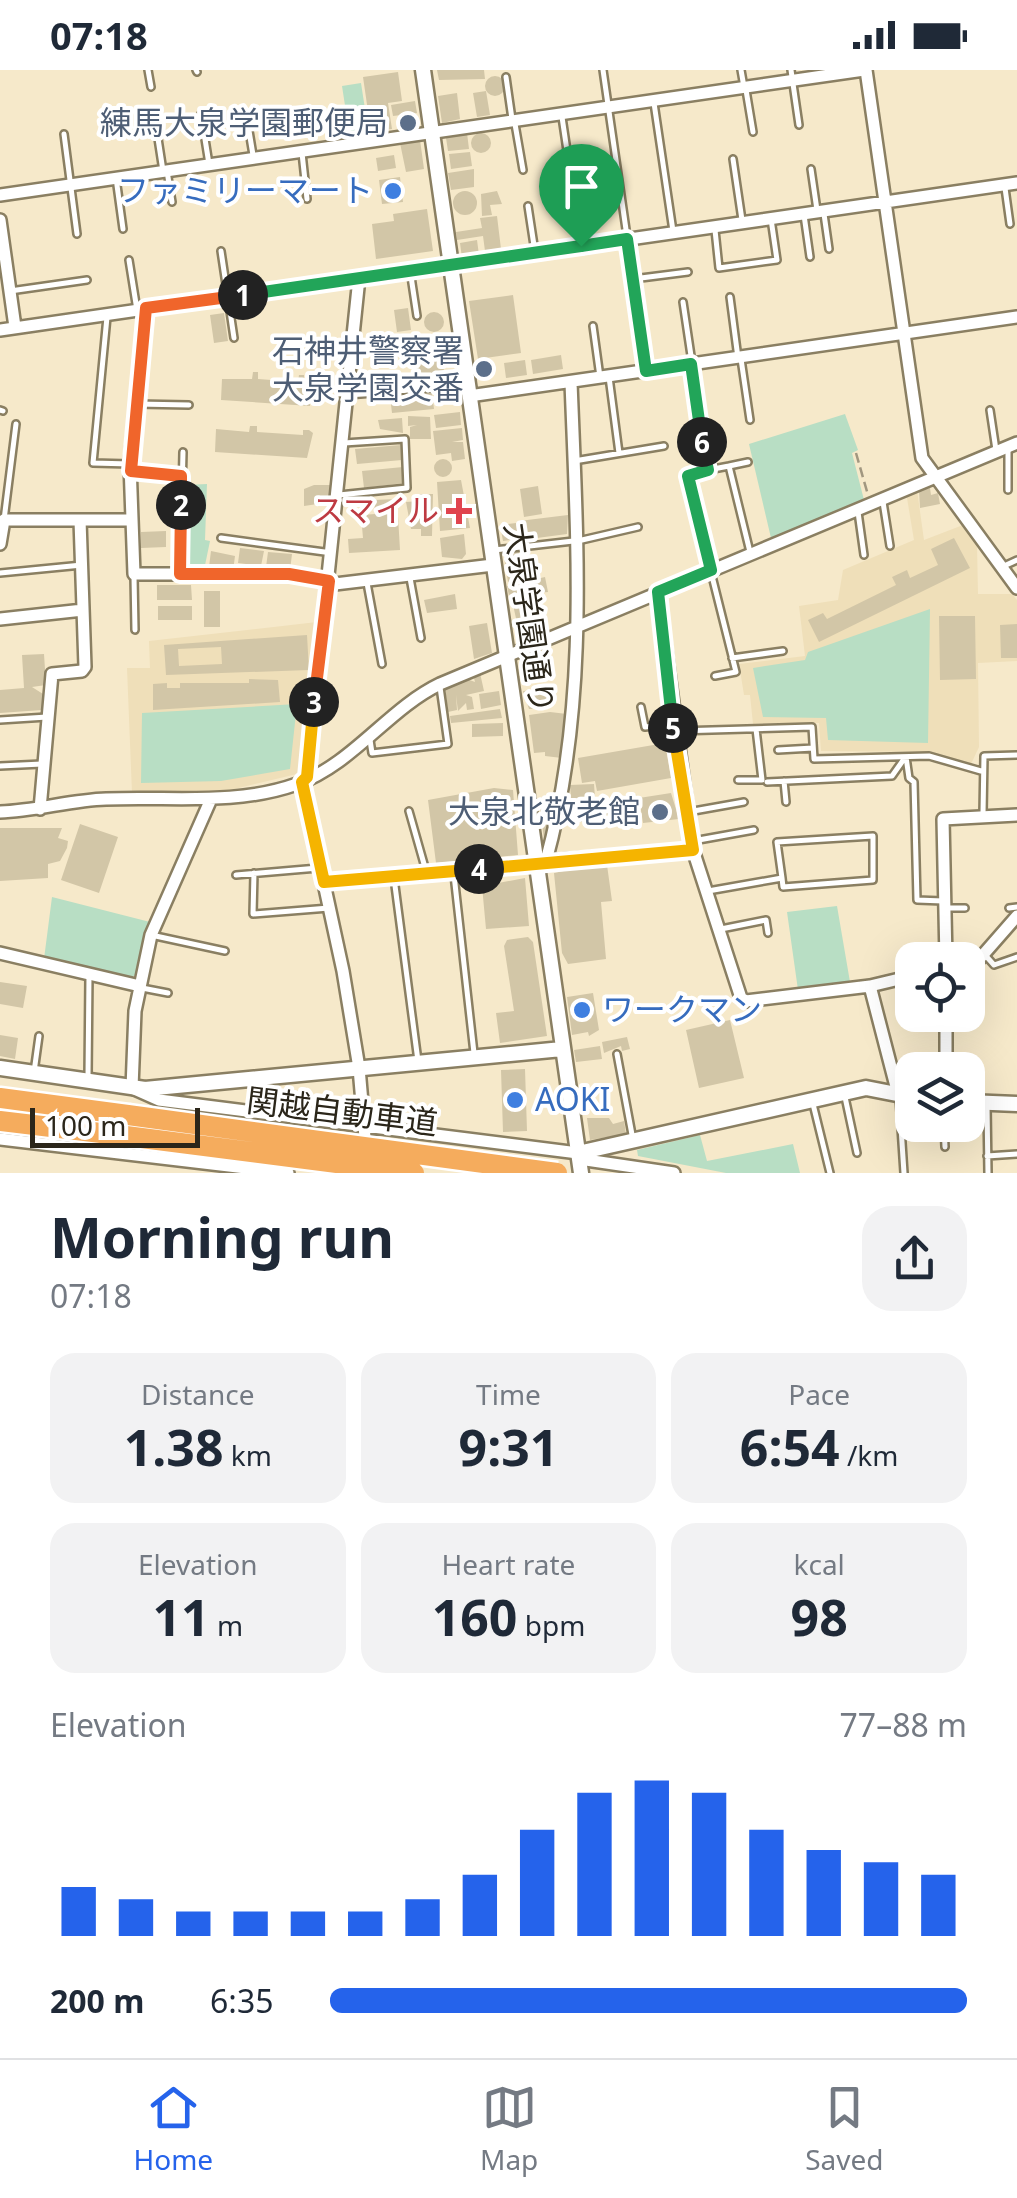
<!DOCTYPE html>
<meta charset="utf-8">
<style>
:root{--surface:#fff;--page:#f2f2f3;--text:#1f2937;--muted:#747a83;--line:#e0e1e3;--accent:#2563eb}
body{margin:0;font-family:"Noto Sans","Noto Sans JP",sans-serif;background:var(--page);color:var(--text);height:100vh;display:flex;flex-direction:column;font-size:38px;white-space:nowrap}
*{box-sizing:border-box;margin:0}
p{font-size:32px;color:var(--muted)}
.icon{flex:none;width:55px;height:55px;fill:none;stroke:currentColor;stroke-width:2;stroke-linecap:round;stroke-linejoin:round}
.map{position:relative;height:1103px;overflow:hidden}
.sheet{display:flex;flex-direction:column;background:var(--surface);flex:1}
.sheet>*{flex:none}
.tools{position:absolute;left:895px;top:872px;display:grid;gap:20px}
.tools a{display:grid;place-items:center;width:90px;height:90px;border-radius:20px;background:var(--surface);box-shadow:0 10px 40px #0002;font-size:50px}
.scale{position:absolute;left:30px;bottom:25px;width:170px;box-sizing:border-box;padding-left:10px;border:5px solid #2b261a;border-top:0;font-size:28px;line-height:35px;white-space:nowrap;color:#2b261a;-webkit-text-stroke:8px #fff;paint-order:stroke}
.pin{position:absolute;display:grid;place-items:center;width:85px;height:85px;color:#fff;margin:-102px -42px;border-radius:50% 50% 50% 0;rotate:-45deg;box-shadow:0 0 10px #0007}
.pin .icon{rotate:45deg}
.km{position:absolute;width:50px;height:50px;margin:-25px;border-radius:50%;background:#222;color:#fff;font-size:28px;line-height:50px;text-align:center}
.round{display:grid;place-items:center;flex:none;width:105px;height:105px;border-radius:30px;background:var(--page)}
.headline{display:flex;align-items:center;justify-content:space-between;height:170px;padding:0 50px}
h1{font-size:55px;font-weight:700;line-height:75px}
.metrics{display:grid;grid-template-columns:repeat(3,1fr);gap:15px;height:170px;padding:10px 50px}
.metrics div{display:grid;align-content:center;border-radius:25px;background:var(--page);text-align:center}
.metrics b{font-size:50px;font-weight:700}
.metrics small{font-size:28px;font-weight:400}
.metrics p{font-size:28px}
.chart{height:280px;padding:20px 50px}
.chart p{display:flex;justify-content:space-between}
.chart svg{width:100%;height:180px;margin-top:10px;stroke:var(--accent);stroke-width:6}
ul{padding:0 50px;list-style:none;font-size:32px}
li{display:grid;grid-template-columns:160px 120px 1fr;align-items:center;height:75px}
li i{height:25px;border-radius:12px;background:var(--accent)}
.status{display:flex;justify-content:space-between;align-items:center;height:70px;padding:0 50px;background:var(--surface);direction:ltr}
.status svg{height:28px;fill:currentColor}
.tabs{display:flex;justify-content:space-around;align-items:center;height:140px;border-top:2px solid var(--line);background:var(--surface);font-size:28px;color:var(--muted)}
.tabs a{display:grid;justify-items:center;gap:5px}
.tabs .selected{color:var(--accent)}
.map>svg:first-child{display:block}
</style>
<div class="status"><b>07:18</b><svg viewBox="0 0 49 12"><path d="M0 12V9h3v3zM5 12V6h3v6zM10 12V3h3v9zM15 12V0h3v12zM26 1h20v11H26zM47 4h2v5h-2z"/></svg></div>
<div class="map">
<svg width="1017" height="1103" viewBox="0 0 1017 1103">
<rect width="100%" height="100%" fill="#f6e9ca"/>
<path fill="#efdfb9" d="M 917,420 L 924,470 L 963,455 L 977,475 L 978,524 L 1012,524 L 1017,530 L 1017,591 L 978,593 L 979,677 L 971,694 L 930,682 L 821,681 L 819,653 L 753,654 L 750,625 L 744,625 L 739,594 L 805,586 L 799,536 L 838,530 L 843,500 L 914,470 L 907,428 L 903,426 Z
M 317,552 L 301,703 L 226,721 L 132,723 L 127,598 L 150,598 L 149,571 Z"/>
<path fill="#b8dec4" d="M 361,13 L 369,65 L 350,68 L 342,16 Z
M 845,344 L 858,380 L 852,383 L 864,430 L 771,468 L 749,374 Z
M 207,414 L 205,470 L 210,471 L 204,500 L 189,500 L 185,497 L 186,415 Z
M 930,539 L 928,673 L 828,670 L 826,648 L 763,647 L 753,598 L 805,590 L 808,582 Z
M 297,634 L 290,699 L 221,711 L 141,713 L 142,643 Z
M 52,827 L 150,852 L 136,905 L 129,908 L 44,889 Z
M 837,836 L 850,912 L 798,920 L 787,842 Z
M 700,1065 L 707,1091 L 793,1074 L 800,1103 L 726,1103 L 638,1086 L 637,1080 Z"/>
<path fill="#d2c6a7" fill-rule="evenodd" d="M 437,0 L 484,0 L 485,9 L 439,10 Z
M 398,2 L 402,31 L 388,33 L 392,59 L 371,62 L 363,7 Z
M485 16a10 10 0 1 1 20 0a10 10 0 1 1-20 0Z
M 486,21 L 490,45 L 477,47 L 473,23 Z
M 457,23 L 460,49 L 442,53 L 438,26 Z
M 415,31 L 417,43 L 393,46 L 391,35 Z
M471 73a10 10 0 1 1 20 0a10 10 0 1 1-20 0Z
M 467,63 L 469,79 L 448,81 L 446,68 Z
M 420,70 L 424,99 L 406,102 L 400,73 Z
M 470,82 L 472,96 L 451,99 L 449,84 Z
M 394,85 L 396,98 L 378,101 L 376,88 Z
M 474,99 L 474,117 L 451,120 L 448,103 Z
M 400,107 L 403,132 L 382,134 L 379,110 Z
M 497,121 L 502,134 L 490,135 L 492,145 L 482,146 L 481,124 Z
M453 133a12 12 0 1 1 24 0a12 12 0 1 1-24 0Z
M 427,139 L 433,181 L 376,189 L 372,154 L 394,151 L 393,144 Z
M 497,146 L 501,179 L 485,181 L 483,166 L 457,170 L 456,162 L 482,158 L 480,148 Z
M 477,170 L 479,185 L 462,188 L 460,173 Z
M 513,225 L 521,283 L 478,289 L 469,231 Z
M 408,238 L 411,260 L 397,262 L 394,240 Z
M424 252a10 10 0 1 1 20 0a10 10 0 1 1-20 0Z
M 224,243 L 228,271 L 214,273 L 210,245 Z
M 444,277 L 447,293 L 441,305 L 413,306 L 411,280 Z
M 561,285 L 563,299 L 533,304 L 531,290 Z
M 525,290 L 527,305 L 506,308 L 504,293 Z
M 253,302 L 258,302 L 258,309 L 298,312 L 299,305 L 304,305 L 304,310 L 312,310 L 310,336 L 221,330 L 222,309 L 252,309 Z
M 432,323 L 434,339 L 392,343 L 390,326 Z
M 460,342 L 461,355 L 436,358 L 434,345 Z
M 408,346 L 430,347 L 431,369 L 410,369 L 410,357 L 417,355 L 408,356 Z
M 402,348 L 403,363 L 380,359 L 378,350 Z
M 250,356 L 257,356 L 257,362 L 303,365 L 303,360 L 309,360 L 313,363 L 307,388 L 215,382 L 216,359 L 249,362 Z
M 462,358 L 463,370 L 452,372 L 463,372 L 465,389 L 452,391 L 451,383 L 436,385 L 433,361 Z
M 401,375 L 402,390 L 357,394 L 355,379 Z
M434 398a9 9 0 1 1 18 0a9 9 0 1 1-18 0Z
M 403,397 L 404,413 L 364,418 L 362,401 Z
M 461,410 L 470,458 L 440,461 L 437,412 Z
M 314,415 L 331,415 L 331,432 L 304,436 L 304,419 Z
M 538,416 L 542,444 L 524,447 L 520,419 Z
M 930,418 L 931,425 L 938,423 L 940,434 L 920,438 L 919,420 Z
M 419,424 L 433,424 L 432,466 L 421,466 L 421,459 L 411,459 L 406,432 L 419,431 Z
M 397,429 L 400,480 L 349,483 L 348,469 L 363,468 L 361,445 L 375,444 L 374,430 Z
M 568,445 L 567,464 L 522,470 L 519,451 Z
M 516,453 L 518,469 L 503,471 L 500,455 Z
M 166,461 L 166,477 L 141,478 L 141,462 Z
M 464,464 L 466,484 L 462,489 L 442,487 L 440,468 Z
M 954,468 L 970,498 L 819,572 L 808,550 L 823,543 L 827,549 L 896,515 L 892,507 L 907,500 L 910,508 L 938,495 L 931,479 Z
M 240,478 L 264,481 L 261,496 L 238,493 Z
M 211,481 L 235,486 L 233,501 L 209,497 Z
M 519,481 L 522,501 L 531,499 L 528,511 L 545,507 L 548,522 L 509,526 L 507,516 L 524,513 L 508,512 L 504,486 Z
M 268,482 L 292,484 L 290,500 L 266,497 Z
M 157,515 L 191,515 L 192,530 L 157,530 Z
M 204,521 L 220,521 L 220,557 L 204,557 Z
M 455,524 L 457,539 L 427,543 L 424,530 Z
M 541,526 L 543,537 L 530,539 L 532,550 L 517,553 L 512,530 Z
M 158,536 L 192,536 L 192,550 L 158,550 Z
M 939,546 L 975,546 L 976,609 L 940,610 Z
M 530,551 L 535,566 L 517,574 L 514,557 Z
M 487,553 L 492,583 L 474,589 L 469,556 Z
M 1017,554 L 1017,588 L 1001,588 L 1000,555 Z
M 307,565 L 309,600 L 166,605 L 164,575 ZM 221,577 L 222,594 L 179,596 L 178,579 Z
M 538,578 L 543,596 L 522,606 L 519,585 Z
M 44,584 L 46,615 L 32,617 L 43,624 L 42,640 L 0,643 L 0,620 L 24,618 L 22,585 Z
M 480,603 L 484,621 L 466,625 L 472,627 L 474,639 L 467,640 L 466,633 L 458,641 L 456,625 L 457,640 L 448,642 L 445,618 L 464,608 L 475,612 L 473,604 Z
M 249,609 L 278,610 L 280,632 L 153,640 L 153,614 L 167,613 L 167,618 L 180,618 L 180,613 L 249,613 Z
M 549,619 L 551,638 L 529,639 L 523,621 Z
M 499,621 L 501,635 L 481,639 L 479,624 Z
M 500,639 L 502,648 L 451,653 L 450,646 Z
M 550,642 L 567,644 L 562,688 L 545,686 L 545,682 L 534,683 L 529,645 Z
M 503,653 L 503,666 L 472,667 L 472,654 Z
M 665,673 L 671,708 L 597,721 L 595,711 L 582,713 L 578,688 Z
M 594,714 L 595,728 L 571,729 L 570,715 Z
M 494,718 L 513,720 L 518,785 L 436,793 L 428,730 Z
M 671,723 L 679,749 L 643,753 L 639,728 Z
M 636,724 L 638,739 L 620,742 L 617,727 Z
M 552,727 L 555,732 L 545,778 L 539,728 Z
M 615,728 L 618,743 L 600,746 L 597,731 Z
M 596,732 L 598,748 L 566,755 L 565,744 Z
M 80,754 L 118,767 L 99,823 L 61,810 Z
M 0,758 L 62,758 L 58,768 L 68,771 L 67,778 L 60,791 L 48,794 L 48,808 L 0,811 Z
M 593,795 L 607,795 L 612,831 L 601,832 L 606,889 L 568,894 L 562,883 L 554,803 Z
M 525,808 L 529,856 L 486,859 L 482,816 Z
M 528,867 L 533,872 L 547,966 L 500,973 L 496,943 L 514,941 L 504,876 L 507,870 Z
M 0,912 L 27,916 L 23,938 L 0,934 Z
M 593,923 L 599,960 L 589,966 L 588,962 L 572,965 L 567,927 Z
M 730,950 L 744,1008 L 699,1018 L 686,960 Z
M 0,965 L 18,968 L 15,989 L 0,986 Z
M 627,967 L 630,979 L 622,981 L 621,976 L 604,983 L 602,972 Z
M 600,976 L 602,989 L 576,992 L 574,980 Z
M 525,999 L 527,1061 L 503,1062 L 501,1000 Z
M 587,1048 L 609,1048 L 613,1054 L 624,1051 L 626,1064 L 590,1070 Z"/>
<g fill="none" stroke-linecap="round" stroke-linejoin="round">
<defs>
<path id="service" d="M 148,0 L 151,17
M 196,0 L 197,2
M 603,0 L 646,298
M 741,0 L 744,17
M 791,0 L 799,55
M 506,7 L 512,49
M 746,20 L 753,62
M 654,33 L 673,161
M 201,44 L 209,94
M 562,47 L 569,94
M 155,49 L 163,101
M 247,49 L 253,85
M 515,54 L 523,100
M 64,64 L 77,164
M 302,83 L 307,129
M 733,89 L 742,150
M 811,99 L 817,140
M 167,101 L 172,132
M 116,108 L 123,159
M 1005,118 L 1010,154
M 575,133 L 581,174
M 528,136 L 535,182
M 824,144 L 829,179
M 804,145 L 810,187
M 715,160 L 719,198 L 777,190 L 771,149
M 221,181 L 234,268
M 129,190 L 137,240
M 410,200 L 417,246
M 633,209 L 688,202
M 10,221 L 87,210
M 730,227 L 738,288
M 683,232 L 708,400 L 729,396 L 750,482
M 107,247 L 93,393 L 130,394
M 593,256 L 600,307
M 741,289 L 750,350
M 609,307 L 619,383
M 137,334 L 189,335
M 0,340 L 3,341
M 990,340 L 996,380
M 1008,378 L 1008,420
M 574,391 L 664,376
M 729,396 L 748,392
M 708,400 L 687,406 L 736,602 L 715,606
M 131,401 L 181,406
M 339,425 L 407,418 L 405,369 L 344,373
M 883,432 L 890,476
M 858,442 L 864,485
M 4,450 L 16,354
M 221,468 L 332,483
M 494,480 L 582,470 L 638,457
M 1004,496 L 1017,490
M 0,503 L 82,495
M 180,504 L 183,382
M 134,507 L 135,560
M 410,508 L 421,568
M 367,513 L 382,594
M 732,588 L 783,581
M 641,637 L 645,657 L 673,654
M 0,650 L 47,647
M 677,661 L 812,657 L 814,689 L 929,686 L 981,701
M 370,670 L 372,683 L 448,674 L 440,617
M 778,680 L 813,678
M 906,687 L 909,708 L 914,712 L 917,830 L 943,831
M 0,696 L 42,694
M 738,710 L 762,710 L 756,659
M 784,711 L 786,732
M 767,712 L 892,706 L 904,689
M 409,741 L 426,801
M 688,742 L 744,732
M 983,744 L 984,686 L 1017,685
M 693,771 L 754,760
M 254,803 L 253,844 L 329,838
M 236,805 L 318,798
M 454,805 L 474,983
M 394,808 L 418,991
M 708,821 L 782,808 L 777,772 L 873,766 L 873,810 L 783,817 L 782,808
M 948,838 L 965,838
M 1009,838 L 1017,837
M 721,859 L 766,850 L 768,863
M 151,865 L 225,881
M 986,886 L 994,895 L 1017,887
M 142,918 L 168,923
M 617,984 L 633,1070
M 34,1002 L 39,966
M 88,1007 L 89,905
M 845,1027 L 857,1083
M 899,1027 L 904,1103
M 813,1034 L 830,1103
M 987,1036 L 988,1103
M 944,1055 L 945,1077
M 987,1086 L 1017,1084"/>
<path id="minor" d="M 866,0 L 922,388 L 1017,518
M 0,125 L 864,0
M 0,150 L 15,257
M 146,238 L 130,394 L 134,504 L 289,504 L 335,514 L 493,495
M 0,260 L 1017,113
M 348,322 L 468,312
M 469,326 L 1017,247
M 0,474 L 4,450 L 132,450
M 658,522 L 693,780
M 0,549 L 83,540
M 307,707 L 359,208
M 302,712 L 343,901 L 359,998 L 366,1079
M 211,729 L 151,865 L 135,941 L 132,1018 L 159,1030 L 578,1083 L 586,1090 L 674,1103
M 40,739 L 52,604 L 82,601 L 85,597 L 80,450
M 0,742 C 36,741 71,730 106,729 C 170,726 235,736 297,714 C 353,694 388,639 440,614 L 1017,373
M 546,791 C 589,634 577,473 571,312
M 536,792 L 693,780 L 741,928 L 746,931 L 870,916 L 898,1024
M 324,812 L 536,795
M 0,883 L 140,916
M 946,890 L 943,749 L 1017,745
M 968,902 L 1017,846
M 870,916 L 912,906
M 946,945 L 946,1000
M 0,1069 L 288,1103"/>
<path id="tertiary" d="M 423,0 L 581,1103
M 0,998 L 145,1019 L 562,979
M 968,1032 L 1017,1034
M 578,1083 L 866,1018 L 912,1027"/>
<path id="motorway" d="M 0,1028 L 128,1045
M 0,1051 L 126,1066"/>
</defs>
<use href="#service" stroke="#8a7f62" stroke-width="10"/>
<use href="#minor" stroke="#8a7f62" stroke-width="16"/>
<use href="#tertiary" stroke="#8a7f62" stroke-width="19"/>
<use href="#motorway" stroke="#fff" stroke-width="25"/>
<path stroke="#a19780" stroke-width="2.5" stroke-dasharray="10 5" stroke-linecap="butt" d="M 856,383 L 868,425"/>
<use href="#service" stroke="#fff" stroke-width="5"/>
<use href="#minor" stroke="#fff" stroke-width="11"/>
<use href="#tertiary" stroke="#fff" stroke-width="14"/>
<use href="#motorway" stroke="#f5ac5d" stroke-width="20"/>
<defs>
<path id="motorway-bridge" d="M 128,1045 L 557,1103
M 126,1066 L 414,1103"/>
</defs>
<use href="#motorway-bridge" stroke="#fff" stroke-width="25" stroke-linecap="butt"/>
<use href="#motorway-bridge" stroke="#f5ac5d" stroke-width="20"/>
</g>
<g fill="none" stroke-linecap="round" stroke-linejoin="round">
<defs>
<path id="split-1" d="M 243,225 L 581,176"/>
<path id="split-2" d="M 181,435 L 181,406 L 131,401 L 146,238 L 243,225"/>
<path id="split-3" d="M 181,435 L 180,504 L 289,504 L 329,511 L 314,632"/>
<path id="split-4" d="M 314,632 L 307,707 L 302,712 L 324,812 L 479,799"/>
<path id="split-5" d="M 479,799 L 693,780 L 673,658"/>
<path id="split-6" d="M 673,658 L 658,522 L 711,500 L 688,406 L 708,400 L 702,372"/>
<path id="split-7" d="M 581,176 L 627,169 L 646,301 L 691,294 L 702,372"/>
</defs>
<use href="#split-1" stroke="#fff" stroke-width="20"/>
<use href="#split-2" stroke="#fff" stroke-width="20"/>
<use href="#split-3" stroke="#fff" stroke-width="20"/>
<use href="#split-4" stroke="#fff" stroke-width="20"/>
<use href="#split-5" stroke="#fff" stroke-width="20"/>
<use href="#split-6" stroke="#fff" stroke-width="20"/>
<use href="#split-7" stroke="#fff" stroke-width="20"/>
<use href="#split-1" stroke="#22a559" stroke-width="12"/>
<use href="#split-2" stroke="#f0652b" stroke-width="12"/>
<use href="#split-3" stroke="#f0652b" stroke-width="12"/>
<use href="#split-4" stroke="#f5b400" stroke-width="12"/>
<use href="#split-5" stroke="#f5b400" stroke-width="12"/>
<use href="#split-6" stroke="#22a559" stroke-width="12"/>
<use href="#split-7" stroke="#22a559" stroke-width="12"/>
</g>
<g fill="#5c6f8a" stroke="#fff" stroke-width="4">
<circle cx="408" cy="53" r="10"/>
<circle cx="484" cy="299" r="10"/>
<circle cx="660" cy="742" r="10"/>
</g>
<g fill="#3f7fe0" stroke="#fff" stroke-width="4">
<circle cx="393" cy="121" r="10"/>
<circle cx="582" cy="940" r="10"/>
<circle cx="515" cy="1030" r="10"/>
</g>
<path fill="#e0444e" stroke="#fff" stroke-width="4" d="M454 426h10v10h10v10h-10v10h-10v-10h-10v-10h10z"/>
<g text-anchor="middle" stroke-width="8" stroke-linejoin="round" paint-order="stroke">
<g font-size="32" fill="#4e5e75" stroke="#fff" text-anchor="end">
<text x="388" y="64">練馬大泉学園郵便局</text>
<text x="464" y="292">石神井警察署<tspan x="464" dy="37">大泉学園交番</tspan></text>
<text x="640" y="753">大泉北敬老館</text>
</g>
<g font-size="32" fill="#366cbe" stroke="#fff" text-anchor="start">
<text x="373" y="132" text-anchor="end">ファミリーマート</text>
<text x="602" y="951">ワークマン</text>
<text x="535" y="1041">AOKI</text>
</g>
<g font-size="32" fill="#be3a42" stroke="#fff" text-anchor="end">
<text x="439" y="452">スマイル</text>
</g>
<g font-size="32" fill="#2b261a" stroke="#fff">
<text transform="translate(529 548) rotate(82)" y="11">大泉学園通り</text>
<text transform="translate(342 1042) rotate(7)" y="11">関越自動車道</text>
</g>
</g>
</svg>
<div class="tools">
<a><svg class="icon" aria-label="locate" viewBox="0 0 24 24"><circle cx="12" cy="12" r="6"/><path d="M12 2v4M12 18v4M2 12h4M18 12h4"/></svg></a>
<a><svg class="icon" aria-label="layers" viewBox="0 0 24 24"><path d="M12 4l9 5-9 5-9-5zM3 14l9 5 9-5"/></svg></a>
</div>
<div class="scale">100 m</div>
<div class="pin" style="left:581px;top:176px;background:#1e9e55"><svg class="icon" aria-label="arrive" viewBox="0 0 24 24"><path d="M6 21V4h12l-3 4 3 4H6"/></svg></div>
<b class="km" style="left:243px;top:225px">1</b>
<b class="km" style="left:181px;top:435px">2</b>
<b class="km" style="left:314px;top:632px">3</b>
<b class="km" style="left:479px;top:799px">4</b>
<b class="km" style="left:673px;top:658px">5</b>
<b class="km" style="left:702px;top:372px">6</b>
</div>
<section class="sheet">
<div class="headline"><div><h1>Morning run</h1><p>07:18</p></div><a class="round"><svg class="icon" aria-label="share" viewBox="0 0 24 24"><path d="M12 15V3M7 8l5-5 5 5M5 13v7h14v-7"/></svg></a></div>
<div class="metrics">
<div><p>Distance</p><b>1.38<small> km</small></b></div>
<div><p>Time</p><b>9:31</b></div>
<div><p>Pace</p><b>6:54<small> /km</small></b></div>
</div>
<div class="metrics">
<div><p>Elevation</p><b>11<small> m</small></b></div>
<div><p>Heart rate</p><b>160<small> bpm</small></b></div>
<div><p>kcal</p><b>98</b></div>
</div>
<div class="chart"><p><span>Elevation</span>77–88 m</p>
<svg viewBox="0 0 160 44" preserveAspectRatio="none"><path d="M5 44V32M15 44V35M25 44V38M35 44V38M45 44V38M55 44V38M65 44V35M75 44V29M85 44V18M95 44V9M105 44V6M115 44V9M125 44V18M135 44V23M145 44V26M155 44V29"/></svg>
</div>
<ul>
<li><b>200 m</b>6:35<i style="width:100%"></i></li>
</ul>
</section>
<nav class="tabs">
<a class="selected"><svg class="icon" aria-label="home" viewBox="0 0 24 24"><path d="M3 11l9-7 9 7M6 9v11h12V9"/></svg>Home</a>
<a><svg class="icon" aria-label="map" viewBox="0 0 24 24"><path d="M3 6l6-2 6 2 6-2v14l-6 2-6-2-6 2zM9 4v14M15 6v14"/></svg>Map</a>
<a><svg class="icon" aria-label="saved" viewBox="0 0 24 24"><path d="M7 4h10v16l-5-4-5 4z"/></svg>Saved</a>
</nav>
